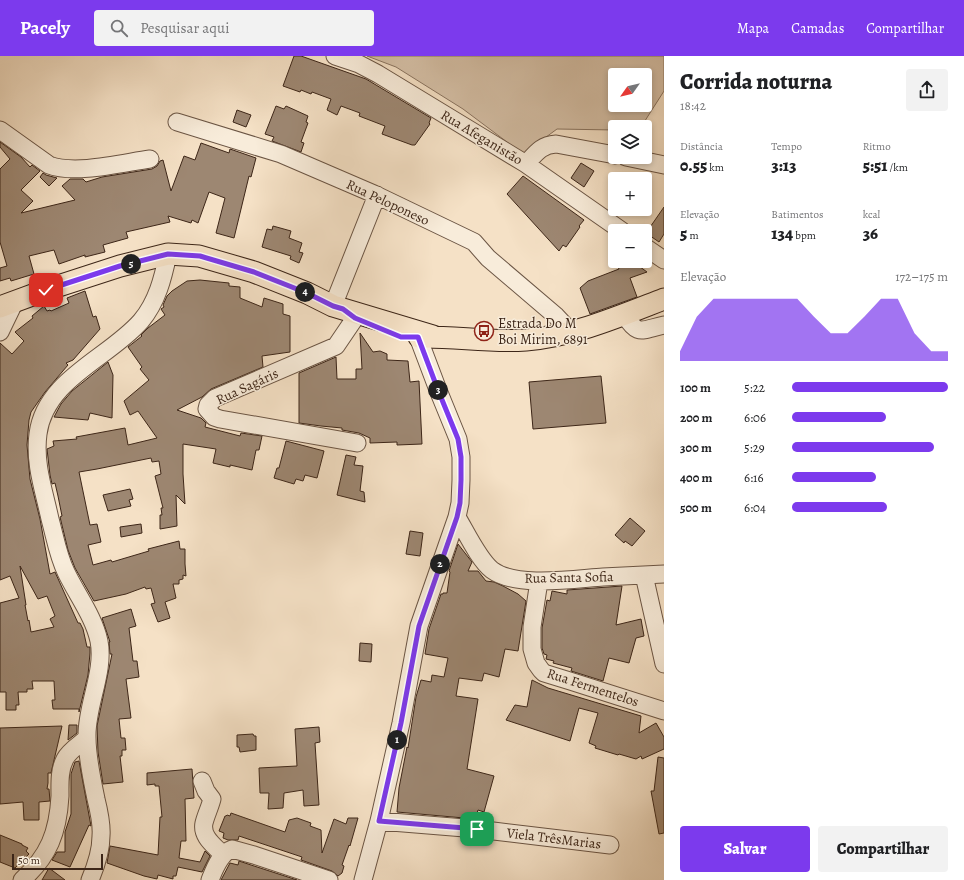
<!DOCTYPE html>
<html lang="pt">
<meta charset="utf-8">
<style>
:root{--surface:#fff;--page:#f2f2f2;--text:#202124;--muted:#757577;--accent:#7c3aed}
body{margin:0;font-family:Alegreya,serif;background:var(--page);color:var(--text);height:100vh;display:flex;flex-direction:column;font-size:15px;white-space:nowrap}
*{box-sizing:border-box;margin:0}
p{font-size:13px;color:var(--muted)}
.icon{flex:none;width:22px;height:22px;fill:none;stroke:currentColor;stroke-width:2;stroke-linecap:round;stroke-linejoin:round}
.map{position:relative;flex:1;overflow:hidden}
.panel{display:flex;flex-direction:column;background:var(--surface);width:300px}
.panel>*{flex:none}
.needle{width:26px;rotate:236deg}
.buttons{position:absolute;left:608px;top:12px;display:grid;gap:8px}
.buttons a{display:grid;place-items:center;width:44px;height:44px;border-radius:4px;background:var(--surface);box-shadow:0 2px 6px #0003;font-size:20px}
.scale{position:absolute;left:12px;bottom:10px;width:91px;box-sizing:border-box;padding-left:4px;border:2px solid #3d2618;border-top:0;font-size:11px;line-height:14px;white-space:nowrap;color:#3d2618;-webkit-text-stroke:3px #f8ecda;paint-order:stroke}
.pin{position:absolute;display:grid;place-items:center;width:34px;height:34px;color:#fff;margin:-17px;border-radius:8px;box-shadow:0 2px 6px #0006}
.km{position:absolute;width:20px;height:20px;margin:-10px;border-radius:50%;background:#222;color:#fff;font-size:11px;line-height:20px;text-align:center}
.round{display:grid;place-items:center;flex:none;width:42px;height:42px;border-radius:4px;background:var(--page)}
.summary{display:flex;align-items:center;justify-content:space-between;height:68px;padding:0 16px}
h1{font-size:22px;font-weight:800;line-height:30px}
.stats{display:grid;grid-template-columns:repeat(3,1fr);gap:6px;height:68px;padding:4px 16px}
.stats div{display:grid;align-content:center}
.stats b{font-size:17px;font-weight:800}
.stats small{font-size:11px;font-weight:400}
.stats p{font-size:11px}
.chart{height:112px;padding:8px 16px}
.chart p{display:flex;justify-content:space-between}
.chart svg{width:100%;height:72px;margin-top:4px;fill:var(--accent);opacity:.7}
.button{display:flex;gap:8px;margin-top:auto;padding:8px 16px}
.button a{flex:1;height:46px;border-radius:4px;background:var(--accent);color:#fff;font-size:16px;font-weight:800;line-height:46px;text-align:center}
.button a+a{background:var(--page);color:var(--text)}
ul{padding:0 16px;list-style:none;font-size:13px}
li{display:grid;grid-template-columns:64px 48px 1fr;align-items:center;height:30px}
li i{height:10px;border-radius:5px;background:var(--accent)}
header{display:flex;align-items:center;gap:24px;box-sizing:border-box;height:56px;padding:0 20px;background:var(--accent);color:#fff}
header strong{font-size:19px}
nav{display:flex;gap:22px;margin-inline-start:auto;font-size:14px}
.search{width:280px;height:36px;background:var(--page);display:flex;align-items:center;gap:10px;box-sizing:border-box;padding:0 14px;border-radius:4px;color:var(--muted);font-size:15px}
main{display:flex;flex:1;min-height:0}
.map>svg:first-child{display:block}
</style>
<header>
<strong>Pacely</strong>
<div class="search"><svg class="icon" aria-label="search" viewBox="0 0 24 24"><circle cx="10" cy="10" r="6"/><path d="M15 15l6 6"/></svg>Pesquisar aqui</div>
<nav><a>Mapa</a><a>Camadas</a><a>Compartilhar</a></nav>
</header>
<main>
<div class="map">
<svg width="664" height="824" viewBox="0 0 664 824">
<rect width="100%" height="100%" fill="#f5e1c6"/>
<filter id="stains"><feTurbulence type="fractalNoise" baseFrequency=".005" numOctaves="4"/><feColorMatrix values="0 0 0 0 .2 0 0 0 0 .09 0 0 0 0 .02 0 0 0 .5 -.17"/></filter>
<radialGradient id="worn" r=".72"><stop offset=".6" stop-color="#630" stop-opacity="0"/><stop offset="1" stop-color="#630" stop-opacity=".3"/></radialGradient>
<path fill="#d6c1a8" stroke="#8a7460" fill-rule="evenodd" d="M 367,0 L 664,0 L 664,35 L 641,71 L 615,71 L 615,74 L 557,73 L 523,98 L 463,53 L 396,11 ZM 615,19 L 645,19 L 645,49 L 615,49 Z"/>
<path fill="#9d8772" stroke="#3d2618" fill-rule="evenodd" d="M 294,0 L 301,0 L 366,23 L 431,62 L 429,67 L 430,68 L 415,89 L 412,89 L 382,78 L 385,70 L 359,60 L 360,57 L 341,50 L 337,59 L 327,54 L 331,43 L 312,36 L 311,38 L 301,34 L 300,36 L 283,30 Z
M 276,50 L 284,53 L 286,50 L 308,60 L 306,66 L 308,67 L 301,86 L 304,87 L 301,96 L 272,85 L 274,81 L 265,78 Z
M 237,54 L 251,59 L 246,71 L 233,66 Z
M 0,86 L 21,101 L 30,111 L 32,109 L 40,115 L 21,134 L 33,145 L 21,157 L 75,144 L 62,130 L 70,123 L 83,123 L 86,126 L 102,121 L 152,113 L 157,110 L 160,105 L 163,104 L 171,135 L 184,100 L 195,104 L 201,87 L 229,97 L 230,93 L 256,102 L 251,121 L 249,120 L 234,182 L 216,177 L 225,142 L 209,136 L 198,167 L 192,164 L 191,167 L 168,160 L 170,166 L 126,176 L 128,182 L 103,189 L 105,196 L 85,201 L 85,199 L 59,208 L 54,194 L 29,200 L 34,218 L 11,225 L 10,222 L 0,225 L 0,212 L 7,210 L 0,186 L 0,113 L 10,103 L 0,91 Z
M 581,107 L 594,115 L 584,131 L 571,122 Z
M 43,117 L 46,119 L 57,122 L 49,130 L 40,121 Z
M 523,120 L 584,164 L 579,170 L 580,171 L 566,191 L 563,189 L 559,195 L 507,138 Z
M 664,151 L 664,178 L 659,186 L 646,177 Z
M 273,170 L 291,175 L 289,182 L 302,187 L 299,196 L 303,197 L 299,207 L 290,203 L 291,200 L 262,191 L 267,173 L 272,174 Z
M 627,205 L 632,205 L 647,216 L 630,222 L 637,241 L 590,258 L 580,232 L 588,225 L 619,213 L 617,209 Z
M 200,224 L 229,227 L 229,230 L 240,231 L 240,242 L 262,251 L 264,242 L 283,248 L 283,258 L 290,260 L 290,296 L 262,300 L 263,311 L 211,333 L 202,341 L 177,354 L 201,362 L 206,367 L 205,371 L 240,380 L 241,377 L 262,380 L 259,394 L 256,394 L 252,414 L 230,409 L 230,411 L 213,407 L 216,393 L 183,388 L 183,418 L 185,448 L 176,439 L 177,470 L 160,473 L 160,459 L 162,459 L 161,452 L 163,452 L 155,420 L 161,418 L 159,405 L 152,406 L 151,402 L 97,413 L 79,416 L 90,469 L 97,468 L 101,486 L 88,489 L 93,509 L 111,504 L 112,506 L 149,495 L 148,493 L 179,485 L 180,493 L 185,493 L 185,508 L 186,520 L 183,519 L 183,523 L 179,524 L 179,528 L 173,528 L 176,542 L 165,546 L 170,562 L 158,566 L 151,548 L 155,547 L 151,532 L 146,533 L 145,531 L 126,538 L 94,545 L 75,512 L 68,494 L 60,461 L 62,460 L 58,440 L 55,427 L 52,428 L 50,419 L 47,393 L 54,390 L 53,385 L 77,383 L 76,381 L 125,372 L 128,389 L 157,382 L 138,355 L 130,359 L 124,345 L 149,324 L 140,313 L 142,311 L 128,291 L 142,280 L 141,279 L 148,272 L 165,259 L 161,253 L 164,251 L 163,249 L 167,240 L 172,235 L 187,225 Z
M 85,235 L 93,261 L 96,260 L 100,273 L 73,304 L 66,307 L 68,309 L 45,336 L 31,356 L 29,364 L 27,389 L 30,423 L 40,463 L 50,518 L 55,516 L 78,567 L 80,567 L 83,573 L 87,591 L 90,591 L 90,597 L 88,619 L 79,656 L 79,653 L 53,653 L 52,644 L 55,644 L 54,625 L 32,625 L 33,633 L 27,633 L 27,636 L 18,636 L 19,649 L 16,649 L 16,654 L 6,654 L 6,636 L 0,636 L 0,547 L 19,542 L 10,520 L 0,524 L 0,287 L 12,298 L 24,285 L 15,276 L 33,262 L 32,260 L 44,250 L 47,255 L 50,254 L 51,255 L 69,247 L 67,242 ZM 20,510 L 38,543 L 47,540 L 55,560 L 50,563 L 54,571 L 31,576 L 29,564 L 28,565 L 25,549 L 26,549 Z
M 360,277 L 373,296 L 380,295 L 387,298 L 387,304 L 408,305 L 410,326 L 419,325 L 422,388 L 397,389 L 397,386 L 370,387 L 370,382 L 359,377 L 342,374 L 342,372 L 321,370 L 299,367 L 299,317 L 336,301 L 337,323 L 356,323 L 356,313 L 362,313 Z
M 108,306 L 113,319 L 112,362 L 90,357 L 88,364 L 54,361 L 61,348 L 72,335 Z
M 601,320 L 606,367 L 533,373 L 529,326 Z
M 286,385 L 324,395 L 317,422 L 305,419 L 303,425 L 296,423 L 294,428 L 274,422 L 277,412 L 279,412 Z
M 346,399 L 356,401 L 354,409 L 363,410 L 360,435 L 364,436 L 365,446 L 337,439 Z
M 130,433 L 133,443 L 129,444 L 131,450 L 108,455 L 103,439 Z
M 630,462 L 645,475 L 632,490 L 625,485 L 624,487 L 615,479 Z
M 141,468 L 142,477 L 121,481 L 120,471 Z
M 410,475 L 423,477 L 420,500 L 406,498 Z
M 458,488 L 472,506 L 468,515 L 478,515 L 486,525 L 494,526 L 503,530 L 518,538 L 526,545 L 518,595 L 505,593 L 499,621 L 484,617 L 482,625 L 459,622 L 456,640 L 478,643 L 467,713 L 494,720 L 484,756 L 478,754 L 475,763 L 397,756 L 399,732 L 407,691 L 408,692 L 416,641 L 421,624 L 431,626 L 432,619 L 444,621 L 448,602 L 425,598 L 429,573 L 441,538 L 443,538 L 443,537 L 447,537 L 450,516 L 449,515 Z
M 622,530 L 616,569 L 641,563 L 644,580 L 636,582 L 629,607 L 609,602 L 603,625 L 571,615 L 572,612 L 553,607 L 554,605 L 546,603 L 547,599 L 544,598 L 542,592 L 542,572 L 547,544 L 550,545 L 552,535 L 567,538 L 567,534 Z
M 131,553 L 136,570 L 129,572 L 133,605 L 137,605 L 139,621 L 126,623 L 131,662 L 119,663 L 121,682 L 125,682 L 126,694 L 122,694 L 122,700 L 120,700 L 123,726 L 103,728 L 98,696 L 97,670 L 112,598 L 110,598 L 109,586 L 110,586 L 102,562 Z
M 360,587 L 372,588 L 371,606 L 359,605 Z
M 532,624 L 548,632 L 641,660 L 639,677 L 656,667 L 664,681 L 664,693 L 642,703 L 641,700 L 636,703 L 619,698 L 618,699 L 595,692 L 596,690 L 589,687 L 598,657 L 579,652 L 570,685 L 506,664 L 515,649 L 527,651 Z
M 69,669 L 77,669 L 77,677 L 68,684 Z
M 62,670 L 51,717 L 48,717 L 48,727 L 47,733 L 49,733 L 50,745 L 39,746 L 39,764 L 24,764 L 23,746 L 0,748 L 0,672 Z
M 319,671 L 320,686 L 315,687 L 319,749 L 304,750 L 303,734 L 284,737 L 283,752 L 268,753 L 269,737 L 260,737 L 259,712 L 297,710 L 295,673 Z
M 253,678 L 254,680 L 256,680 L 256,694 L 240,696 L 239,691 L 237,691 L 237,679 Z
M 658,701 L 664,702 L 664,777 L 659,778 L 651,735 L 654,735 Z
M 79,705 L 91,770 L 89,769 L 70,811 L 52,804 L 57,796 L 65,796 L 65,776 L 71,758 L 71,718 L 75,706 Z
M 192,713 L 194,742 L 185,743 L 186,785 L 181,785 L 179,802 L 200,806 L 205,795 L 210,800 L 202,816 L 178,811 L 176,820 L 173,820 L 173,823 L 158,819 L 157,823 L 144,820 L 107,807 L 110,790 L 158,799 L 160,761 L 162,761 L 159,730 L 155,730 L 155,728 L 147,729 L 147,717 Z
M 231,757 L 285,776 L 289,764 L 297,762 L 311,767 L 310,770 L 321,774 L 322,797 L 334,763 L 346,768 L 348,762 L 358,762 L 350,790 L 349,789 L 342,809 L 344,810 L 342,817 L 338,820 L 332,815 L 301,804 L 302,801 L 239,780 L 238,784 L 228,784 L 223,782 L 224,777 L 219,775 L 225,760 L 226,760 L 227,759 L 230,760 Z
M 0,779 L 22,788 L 22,789 L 28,792 L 26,795 L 29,798 L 15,812 L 0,806 Z
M 239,805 L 251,809 L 297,824 L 221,824 L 230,807 L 238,809 Z
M 49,812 L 65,824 L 42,824 Z"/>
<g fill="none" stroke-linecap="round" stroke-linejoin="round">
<defs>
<path id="minor" d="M 335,0 L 359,8 L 378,18 L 526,108 L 622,175
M 177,66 L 281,98 L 374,138 L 474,186 L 488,202 L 556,260 L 571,276
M 0,74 L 49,109 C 75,119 122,107 150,103
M 626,101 L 664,109
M 526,108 C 536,97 541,89 556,88 L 615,99
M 645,191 L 664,204
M 333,250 L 377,139
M 624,258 C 638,281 641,274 664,269
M 355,262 L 336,290 L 215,342 L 208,349 L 207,353 L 214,361 L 220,363 L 357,387
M 0,276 L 15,245
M 457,461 C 466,476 479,504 492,514 C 516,532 574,523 603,521 C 623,520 644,519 664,518
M 644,519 L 664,608
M 539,525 L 532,571 L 532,593 L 536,607 L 541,614 L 544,617 L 570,625 L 664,655
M 202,725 L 206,735 L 212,743 C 210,751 206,759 204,767 C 201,781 215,790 223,799
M 379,765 L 477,773 L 610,789
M 22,824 C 49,800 58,776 60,740 C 60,728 59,714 65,703 C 69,695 80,688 87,682
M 90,824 C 96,810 101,795 101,780 C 102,768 99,755 96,743 C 92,723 87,702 87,681 C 86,650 105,616 99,585 C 94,561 77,539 66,516 C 58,500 55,481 50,463 C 44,435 34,407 38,378 C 45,323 109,302 141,265 C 157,246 163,222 168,198
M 210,824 C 214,814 220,797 232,793 L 254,799 L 329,824
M 363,824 L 379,765 L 401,667 L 419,570 L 457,461 L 460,447 L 461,424 L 461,401 L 458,383 L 438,334 L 418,281"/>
<path id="major" d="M 0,251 L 46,234 L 120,210 L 168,198 L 199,200 L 254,216 L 307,237 L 333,250 L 433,280
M 419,281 C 455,280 490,287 526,284 C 574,280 620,260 664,243"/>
</defs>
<use href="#minor" stroke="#6b5544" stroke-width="19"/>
<use href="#major" stroke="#3d2618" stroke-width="23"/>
<use href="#minor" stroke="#f8ecda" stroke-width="17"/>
<use href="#major" stroke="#f5e1c6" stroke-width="21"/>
</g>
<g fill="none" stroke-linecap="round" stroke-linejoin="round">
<defs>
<path id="route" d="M 46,234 L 120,210 L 168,198 L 200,200 L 254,216 L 307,237 L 333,250 L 343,253 L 355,262 L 401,281 L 418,281 L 438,334 L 458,383 L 461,401 L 461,424 L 460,447 L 457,461 L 419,570 L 401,667 L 379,765 L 477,773"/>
</defs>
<use href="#route" stroke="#fff" stroke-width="8"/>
<use href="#route" stroke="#7c3aed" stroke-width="5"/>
</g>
<defs>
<symbol id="bus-ring" viewBox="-11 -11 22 22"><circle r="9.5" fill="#f8ecda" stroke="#8f2418" stroke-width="1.5"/><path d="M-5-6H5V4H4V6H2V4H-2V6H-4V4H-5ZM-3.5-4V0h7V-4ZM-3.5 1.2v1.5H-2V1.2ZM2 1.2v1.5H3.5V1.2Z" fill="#8f2418"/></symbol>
</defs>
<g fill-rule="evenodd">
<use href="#bus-ring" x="473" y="264" width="22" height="22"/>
</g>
<g text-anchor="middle" stroke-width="3" stroke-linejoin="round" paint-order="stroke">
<g font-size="14" fill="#3d2618" stroke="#f8ecda">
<text transform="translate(482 81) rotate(31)" y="5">Rua Afeganistão</text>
<text transform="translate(388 146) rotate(25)" y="5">Rua Peloponeso</text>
<text transform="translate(247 330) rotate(-25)" y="5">Rua Sagáris</text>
<text transform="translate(569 521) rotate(-1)" y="5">Rua Santa Sofia</text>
<text transform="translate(593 631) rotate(18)" y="5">Rua Fermentelos</text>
<text transform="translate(554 782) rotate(7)" y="5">Viela TrêsMarias</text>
</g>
<g font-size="14" fill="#3d2618" stroke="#f8ecda" text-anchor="start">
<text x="498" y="272">Estrada Do M<tspan x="498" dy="16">Boi Mirim, 6891</tspan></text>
</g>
</g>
<rect width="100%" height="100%" filter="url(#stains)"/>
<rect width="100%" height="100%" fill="url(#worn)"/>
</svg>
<div class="buttons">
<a><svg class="needle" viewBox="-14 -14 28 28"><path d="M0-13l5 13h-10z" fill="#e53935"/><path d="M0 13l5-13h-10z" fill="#757577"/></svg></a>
<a><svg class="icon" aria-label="layers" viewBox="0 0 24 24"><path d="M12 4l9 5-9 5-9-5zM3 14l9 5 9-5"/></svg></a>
<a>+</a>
<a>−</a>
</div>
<div class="scale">50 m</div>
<div class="pin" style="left:477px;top:773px;background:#1e9e55"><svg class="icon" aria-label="arrive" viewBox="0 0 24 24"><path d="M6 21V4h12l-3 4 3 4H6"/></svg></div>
<div class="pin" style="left:46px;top:234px;background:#d93025"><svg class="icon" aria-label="check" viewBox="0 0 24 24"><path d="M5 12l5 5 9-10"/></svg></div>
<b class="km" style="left:397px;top:684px">1</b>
<b class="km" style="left:440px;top:508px">2</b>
<b class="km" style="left:438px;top:334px">3</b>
<b class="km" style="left:305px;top:236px">4</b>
<b class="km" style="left:131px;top:208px">5</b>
</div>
<section class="panel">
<div class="summary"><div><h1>Corrida noturna</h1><p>18:42</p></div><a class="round"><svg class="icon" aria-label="share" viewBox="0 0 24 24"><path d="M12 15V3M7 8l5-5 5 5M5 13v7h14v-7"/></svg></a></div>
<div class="stats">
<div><p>Distância</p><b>0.55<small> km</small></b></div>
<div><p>Tempo</p><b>3:13</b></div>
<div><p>Ritmo</p><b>5:51<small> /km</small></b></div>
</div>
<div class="stats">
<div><p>Elevação</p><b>5<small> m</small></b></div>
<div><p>Batimentos</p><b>134<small> bpm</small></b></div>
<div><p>kcal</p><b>36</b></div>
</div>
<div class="chart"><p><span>Elevação</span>172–175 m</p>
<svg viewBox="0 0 160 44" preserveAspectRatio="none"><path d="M0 44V38L10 17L20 6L30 6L40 6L50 6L60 6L70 6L80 17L90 27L100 27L110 17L120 6L130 6L140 27L150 38L160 38V44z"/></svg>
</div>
<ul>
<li><b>100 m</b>5:22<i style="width:100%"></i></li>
<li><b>200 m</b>6:06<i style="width:60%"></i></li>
<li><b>300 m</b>5:29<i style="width:91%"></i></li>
<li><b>400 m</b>6:16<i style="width:54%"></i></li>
<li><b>500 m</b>6:04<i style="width:61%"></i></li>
</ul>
<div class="button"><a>Salvar</a><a>Compartilhar</a></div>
</section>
</main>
